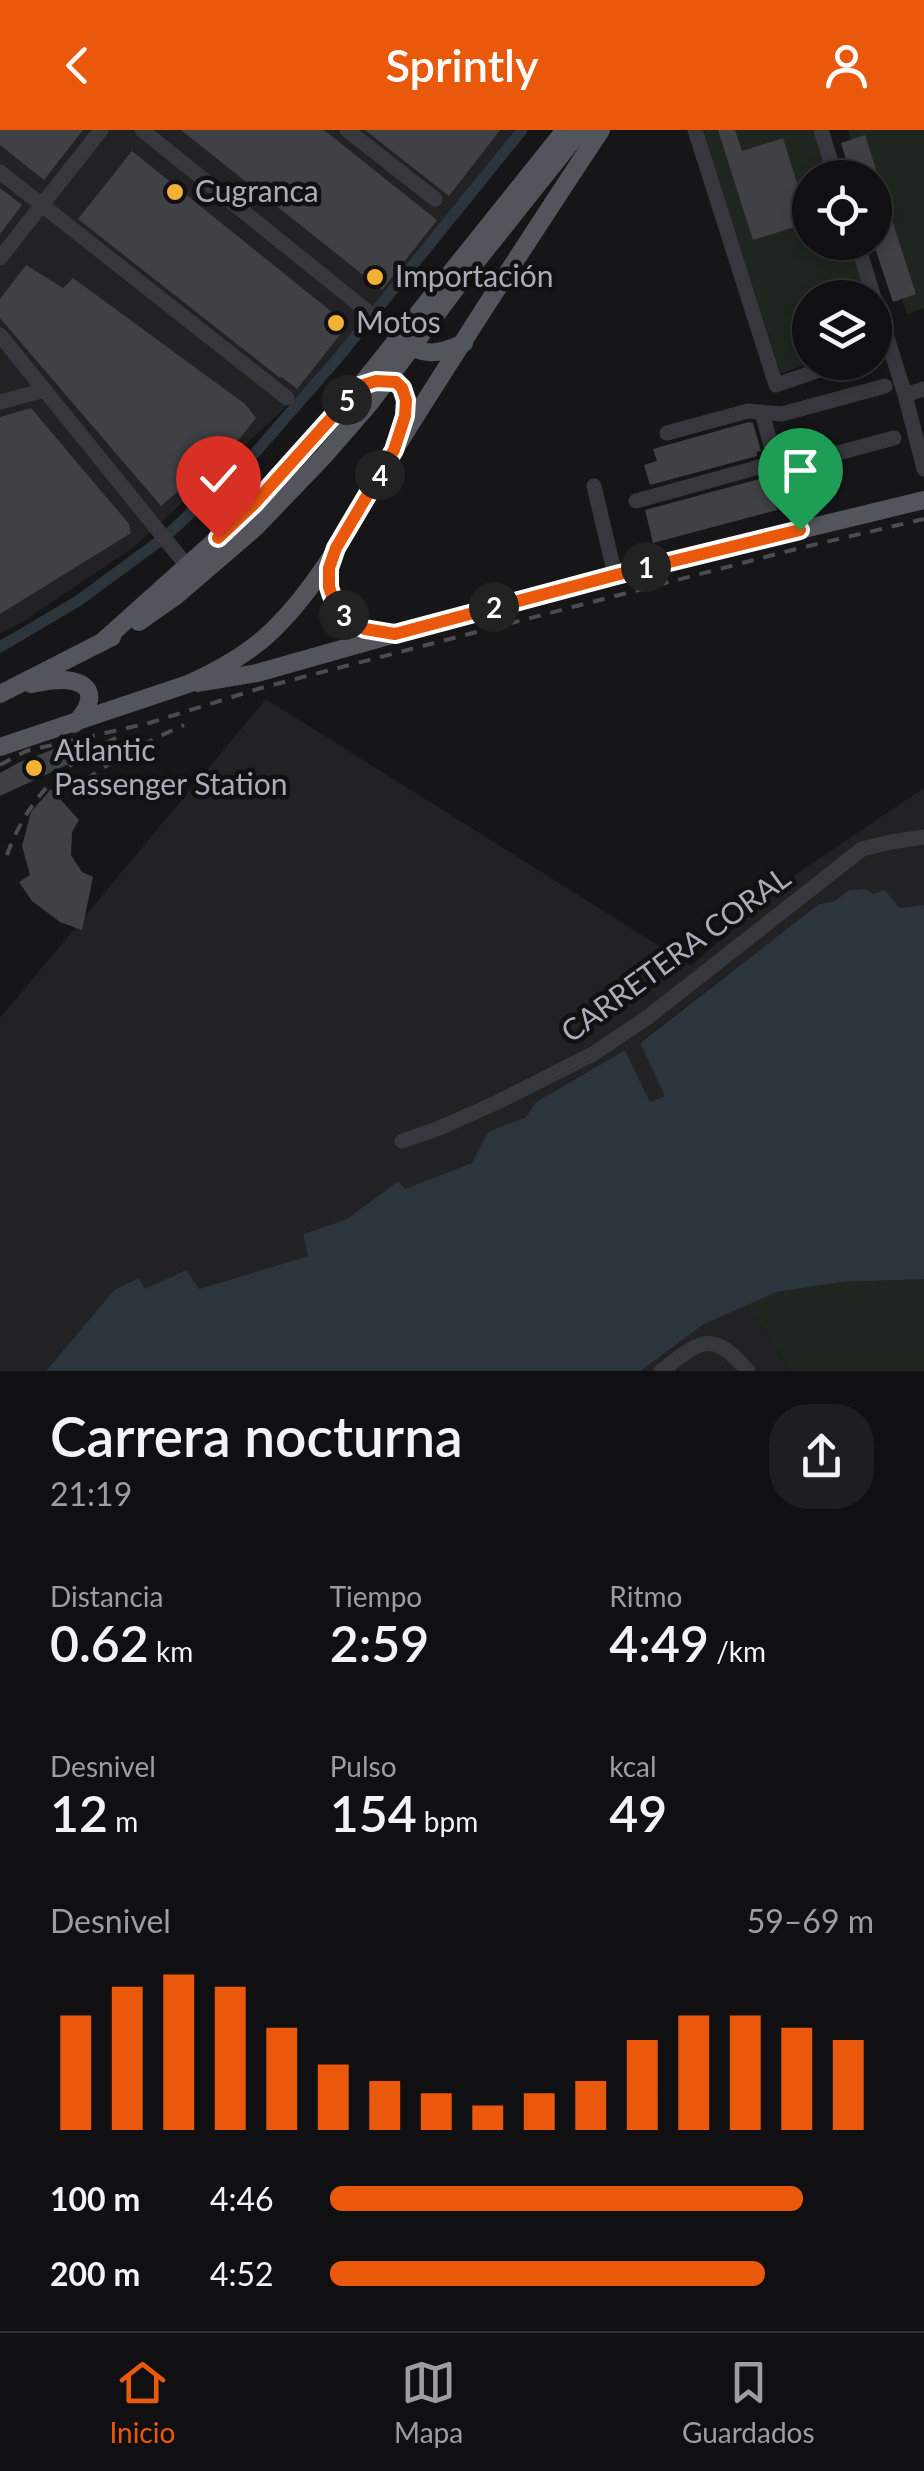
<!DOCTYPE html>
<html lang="es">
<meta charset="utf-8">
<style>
:root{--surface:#101012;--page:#1e1e20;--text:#f1f3f6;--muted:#9c9d9f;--line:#303032;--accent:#ea580c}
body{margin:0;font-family:Lato,sans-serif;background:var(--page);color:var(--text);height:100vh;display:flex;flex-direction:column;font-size:38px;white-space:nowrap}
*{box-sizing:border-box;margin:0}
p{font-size:32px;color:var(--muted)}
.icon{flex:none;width:55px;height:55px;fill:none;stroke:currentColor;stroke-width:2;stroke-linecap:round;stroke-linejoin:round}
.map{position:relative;height:1241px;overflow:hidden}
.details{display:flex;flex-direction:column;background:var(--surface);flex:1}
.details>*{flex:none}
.tools{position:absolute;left:792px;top:30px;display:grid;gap:20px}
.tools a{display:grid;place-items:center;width:100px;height:100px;border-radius:50%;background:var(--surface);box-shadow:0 5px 15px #0003,0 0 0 2px var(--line);font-size:50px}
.pin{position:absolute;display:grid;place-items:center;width:85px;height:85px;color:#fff;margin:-102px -42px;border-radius:50% 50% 50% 0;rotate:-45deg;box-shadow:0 0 10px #0007}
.pin .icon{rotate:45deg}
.km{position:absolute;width:50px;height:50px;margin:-25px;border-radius:50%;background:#222;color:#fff;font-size:28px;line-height:50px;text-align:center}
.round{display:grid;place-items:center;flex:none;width:105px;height:105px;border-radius:40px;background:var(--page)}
.overview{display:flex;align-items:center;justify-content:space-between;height:170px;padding:0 50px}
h1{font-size:55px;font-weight:600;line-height:75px}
.figures{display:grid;grid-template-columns:repeat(3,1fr);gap:15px;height:170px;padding:10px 50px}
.figures div{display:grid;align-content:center}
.figures b{font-size:50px;font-weight:600}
.figures small{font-size:28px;font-weight:400}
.figures p{font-size:28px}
.chart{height:280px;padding:20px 50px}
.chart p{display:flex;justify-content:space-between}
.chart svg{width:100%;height:180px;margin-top:10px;stroke:var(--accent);stroke-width:6}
ul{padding:0 50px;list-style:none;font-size:32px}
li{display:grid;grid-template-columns:160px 120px 1fr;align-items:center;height:75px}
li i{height:25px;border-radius:12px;background:var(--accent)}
header{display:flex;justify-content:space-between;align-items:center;height:130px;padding:0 50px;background:var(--accent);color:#fff;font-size:45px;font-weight:600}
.tab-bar{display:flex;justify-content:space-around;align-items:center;height:140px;border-top:2px solid var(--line);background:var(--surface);font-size:28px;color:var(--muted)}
.tab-bar a{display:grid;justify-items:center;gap:5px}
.tab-bar .selected{color:var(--accent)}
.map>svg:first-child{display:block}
</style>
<header><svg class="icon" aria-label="back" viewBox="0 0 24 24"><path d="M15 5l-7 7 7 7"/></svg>Sprintly<svg class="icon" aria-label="person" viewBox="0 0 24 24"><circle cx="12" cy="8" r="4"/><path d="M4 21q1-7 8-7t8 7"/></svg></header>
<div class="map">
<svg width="924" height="1241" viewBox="0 0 924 1241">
<rect width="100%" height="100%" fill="#161618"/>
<path fill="#222225" d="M 0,0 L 514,0 L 323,243 L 134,417 L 24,491 L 0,504 Z
M 266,569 L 691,836 L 799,742 L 924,658 L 924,775 L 899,778 L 863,759 L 849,760 L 835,771 L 819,774 L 640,912 L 665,966 L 650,972 L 625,920 L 536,972 L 526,987 L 489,1002 L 472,1033 L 404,1060 L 398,1051 L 347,1089 L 303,1104 L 309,1126 L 198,1159 L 145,1159 L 139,1148 L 114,1160 L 46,1241 L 0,1241 L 0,888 Z
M 746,1175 L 792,1241 L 641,1241 L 704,1194 Z"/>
<path fill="#1e261f" d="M 702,0 L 815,0 L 830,47 L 810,48 L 810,112 L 851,113 L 869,167 L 810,168 L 811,233 L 781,243 Z
M 848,0 L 924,0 L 924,178 L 907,184 L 902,169 L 916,163 L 865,6 L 851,10 Z
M 916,1149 L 924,1149 L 924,1241 L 792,1241 L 746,1175 L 777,1162 L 842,1152 Z"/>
<path fill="#2c353c" d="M 864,759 L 874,764 L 885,760 L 899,778 L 924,775 L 924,1149 L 842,1152 L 777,1162 L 704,1194 L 641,1241 L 46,1241 L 114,1160 L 139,1148 L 145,1159 L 186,1140 L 199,1159 L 308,1126 L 303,1104 L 347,1089 L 398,1051 L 405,1059 L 472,1033 L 488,1002 L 526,987 L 536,972 L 625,920 L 650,972 L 665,966 L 640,913 L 819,774 L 835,771 L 849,760 Z"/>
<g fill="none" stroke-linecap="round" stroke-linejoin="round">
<path stroke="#2c353c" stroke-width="11" d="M 0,517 L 78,471 L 165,407 L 255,323 L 337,229 L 522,0"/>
</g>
<path fill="#404145" d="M 0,0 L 83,0 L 44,50 L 0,15 Z
M 181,0 L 324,0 L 437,90 L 382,160 Z
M 365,0 L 500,0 L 449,66 Z
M 718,0 L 735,0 L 742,21 L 783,8 L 804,76 L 810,74 L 810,92 L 753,110 Z
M 865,5 L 916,164 L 893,172 L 873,112 L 875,48 L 852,48 L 841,13 Z
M 132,21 L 348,195 L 297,259 L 282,247 L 280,248 L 78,89 Z
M 0,58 L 22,75 L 0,104 Z
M 26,135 L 63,158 L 73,148 L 245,274 L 256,288 L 241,307 L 161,376 L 0,188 L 0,169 Z
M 31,278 L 129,394 L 131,403 L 0,484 L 0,287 Z
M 749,292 L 753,293 L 761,321 L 757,322 L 757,326 L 650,355 L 644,335 L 657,331 L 653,319 Z
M 774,345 L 777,347 L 775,357 L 771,358 L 777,380 L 653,413 L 645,380 Z
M 65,615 L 71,633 L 0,666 L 0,643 L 20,632 Z
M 51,659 L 79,690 L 72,702 L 71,725 L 82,742 L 93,747 L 82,800 L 60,792 L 32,771 L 19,752 L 30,745 L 22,716 L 31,682 Z"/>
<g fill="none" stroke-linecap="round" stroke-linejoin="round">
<path stroke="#37383d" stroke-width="15" d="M 142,0 L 398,206
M 347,0 L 435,69
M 695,0 L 776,255 L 843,232
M 821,0 L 836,48
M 0,42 L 287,268
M 857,112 L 874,168
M 0,128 L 101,0
M 875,169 L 905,265 L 924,339
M 0,205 L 187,436
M 905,265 L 924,259
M 0,272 L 45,260
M 762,282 L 772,320 L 782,337
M 667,303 L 748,281 L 782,284 L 885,256
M 786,354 L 800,400
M 594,356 L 615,445
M 636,371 L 792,328 L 812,330 L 894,308
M 402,1011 L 437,999 L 498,972 L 593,924 L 648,887 L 862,719 L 891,712 L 924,707
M 661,1241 C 701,1211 711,1198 748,1241"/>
<path stroke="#53555c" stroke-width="18" d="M 402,210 C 423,228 440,224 464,213
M 375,251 C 412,247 408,275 400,301
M 333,426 C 323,455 334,490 365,499 C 373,502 382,502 389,503
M 139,492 L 176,466
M 102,512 L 218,408 L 283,343 L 360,256 L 565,0
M 198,553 L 257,543 L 395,504 L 615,445 L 924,370
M 31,554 C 44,552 59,548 72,551 C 100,557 89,580 74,594
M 0,564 L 112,507
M 0,617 L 188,554 C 219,540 253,521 277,496 C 327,446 358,379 395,319 C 462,212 531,106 601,0"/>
<path stroke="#4a4c52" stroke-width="4" stroke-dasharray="12 10" stroke-linecap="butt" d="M 0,635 L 26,621 L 149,593 L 261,558 L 800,418 L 924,389
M 69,664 C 104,633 142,614 184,595
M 7,725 C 26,671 63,632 116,608"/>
<path stroke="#53555c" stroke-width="18" d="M 176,466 L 255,398 L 324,326 L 370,273 L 468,142 L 581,0"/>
</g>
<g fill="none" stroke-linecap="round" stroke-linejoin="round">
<defs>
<path id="route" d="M 218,408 L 254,374 L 360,256 L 376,251 L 396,252 L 402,258 L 406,270 L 405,286 L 394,320 L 336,418 L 329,438 L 329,457 L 334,472 L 350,492 L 365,499 L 395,504 L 616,445 L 800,400"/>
</defs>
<use href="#route" stroke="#fff" stroke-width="20"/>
<use href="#route" stroke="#ea580c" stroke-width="12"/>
</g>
<g fill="#f2b134" stroke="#111113" stroke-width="4">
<circle cx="175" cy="62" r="10"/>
<circle cx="375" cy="147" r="10"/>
<circle cx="336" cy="193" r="10"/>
<circle cx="34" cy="638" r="10"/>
</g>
<g text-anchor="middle" stroke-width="9" stroke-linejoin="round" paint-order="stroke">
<g font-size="30" fill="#a8adb8" stroke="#111113" text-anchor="start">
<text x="195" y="72">Cugranca</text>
<text x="395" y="157">Importación</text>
<text x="356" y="203">Motos</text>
<text x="54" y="631">Atlantic<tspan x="54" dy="34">Passenger Station</tspan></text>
</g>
<g font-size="30" fill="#a8adb8" stroke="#111113">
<text transform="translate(676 825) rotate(-36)" y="10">CARRETERA CORAL</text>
</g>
</g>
</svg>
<div class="tools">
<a><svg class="icon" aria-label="locate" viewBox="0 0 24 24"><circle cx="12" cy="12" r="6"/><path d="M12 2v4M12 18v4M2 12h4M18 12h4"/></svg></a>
<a><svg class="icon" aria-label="layers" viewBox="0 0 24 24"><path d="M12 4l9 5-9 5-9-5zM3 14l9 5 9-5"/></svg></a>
</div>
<div class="pin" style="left:800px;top:400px;background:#1e9e55"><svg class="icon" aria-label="arrive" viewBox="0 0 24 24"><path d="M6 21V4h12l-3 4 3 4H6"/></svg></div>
<div class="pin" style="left:218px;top:408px;background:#d93025"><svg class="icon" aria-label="check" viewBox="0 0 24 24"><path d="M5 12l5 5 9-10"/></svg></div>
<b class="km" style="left:646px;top:437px">1</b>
<b class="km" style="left:494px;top:477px">2</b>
<b class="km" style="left:344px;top:485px">3</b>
<b class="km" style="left:380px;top:345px">4</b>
<b class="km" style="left:347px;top:270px">5</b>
</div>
<section class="details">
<div class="overview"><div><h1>Carrera nocturna</h1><p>21:19</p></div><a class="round"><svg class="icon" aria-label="share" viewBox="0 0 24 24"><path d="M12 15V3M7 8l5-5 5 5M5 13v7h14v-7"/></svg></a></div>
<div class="figures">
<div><p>Distancia</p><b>0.62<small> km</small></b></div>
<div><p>Tiempo</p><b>2:59</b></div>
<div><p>Ritmo</p><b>4:49<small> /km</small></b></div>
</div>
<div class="figures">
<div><p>Desnivel</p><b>12<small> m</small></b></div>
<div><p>Pulso</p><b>154<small> bpm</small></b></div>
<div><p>kcal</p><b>49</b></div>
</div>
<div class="chart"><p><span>Desnivel</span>59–69 m</p>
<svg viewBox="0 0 160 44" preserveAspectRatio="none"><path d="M5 44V16M15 44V9M25 44V6M35 44V9M45 44V19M55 44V28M65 44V32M75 44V35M85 44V38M95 44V35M105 44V32M115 44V22M125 44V16M135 44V16M145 44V19M155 44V22"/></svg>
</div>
<ul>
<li><b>100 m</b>4:46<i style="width:87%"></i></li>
<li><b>200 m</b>4:52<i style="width:80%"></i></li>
</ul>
</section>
<nav class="tab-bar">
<a class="selected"><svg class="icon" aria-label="home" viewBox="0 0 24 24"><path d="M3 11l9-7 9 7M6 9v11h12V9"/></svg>Inicio</a>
<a><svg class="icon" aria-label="map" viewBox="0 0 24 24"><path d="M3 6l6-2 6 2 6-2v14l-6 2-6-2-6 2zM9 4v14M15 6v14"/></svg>Mapa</a>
<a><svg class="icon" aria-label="saved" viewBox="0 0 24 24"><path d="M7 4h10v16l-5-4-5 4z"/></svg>Guardados</a>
</nav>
